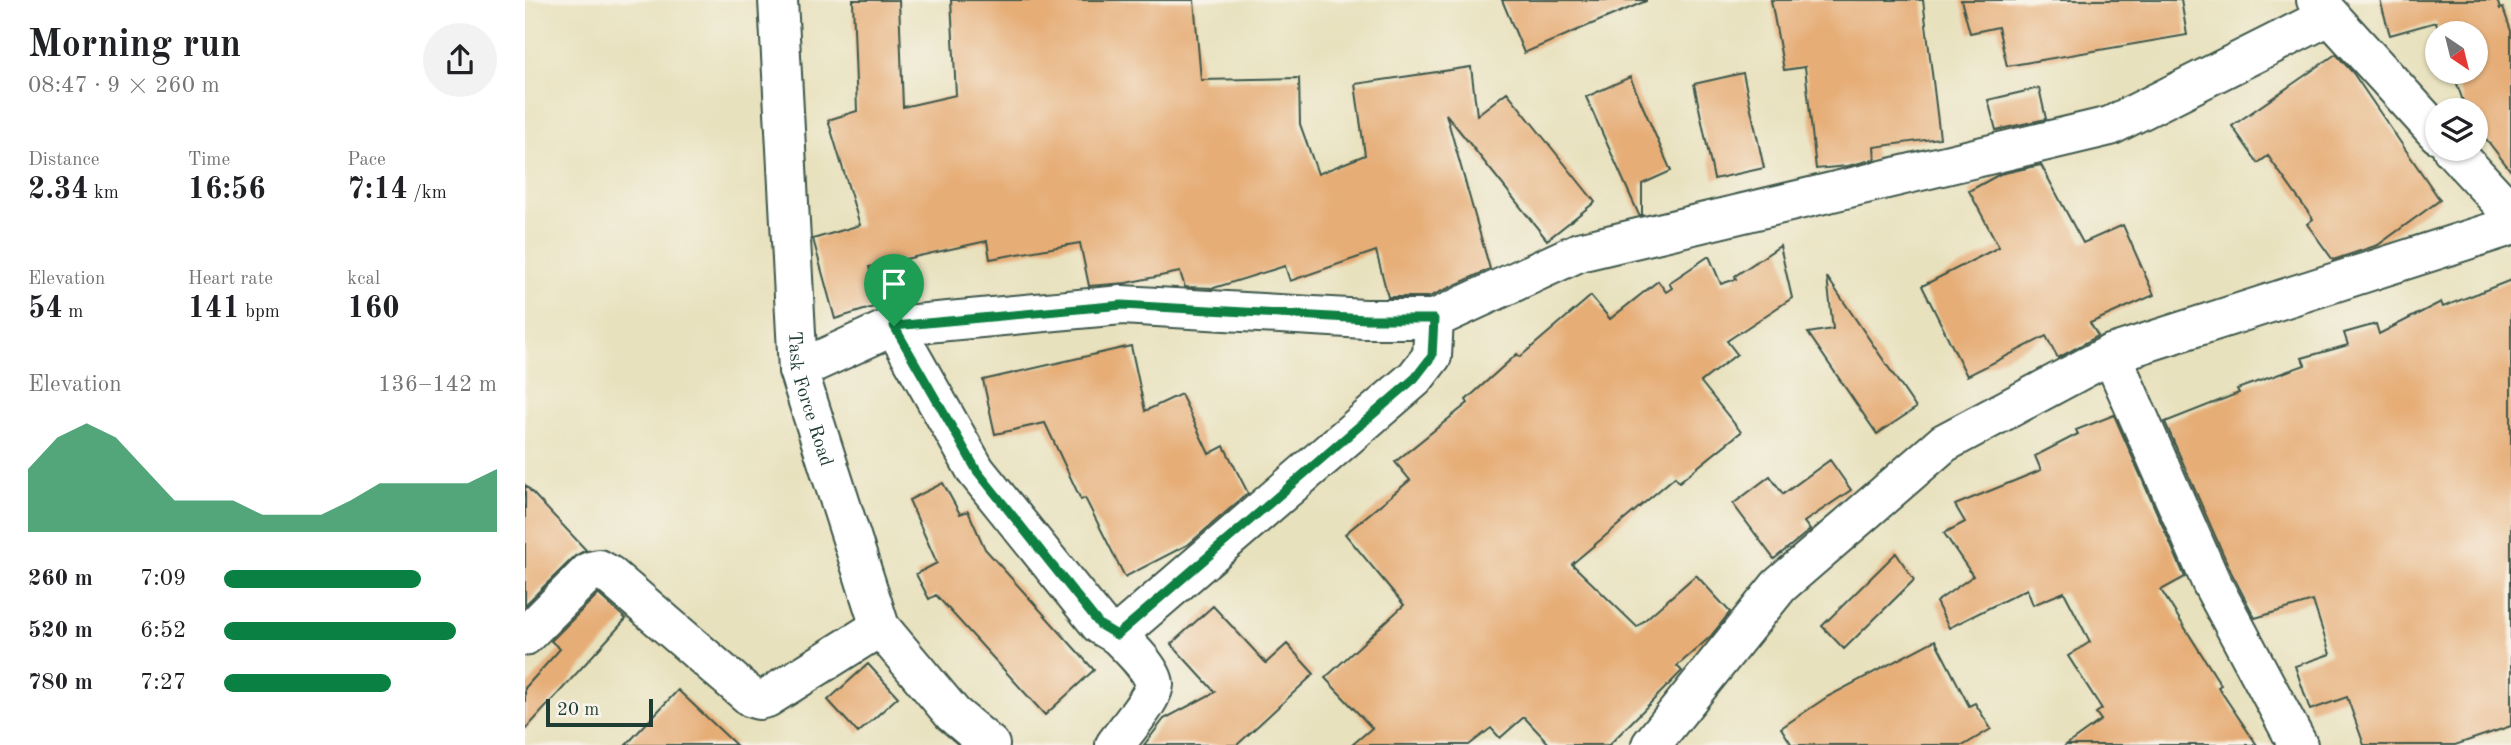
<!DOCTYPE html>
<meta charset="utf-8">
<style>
:root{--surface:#fff;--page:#f2f2f2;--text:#202124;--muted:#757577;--accent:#0b8043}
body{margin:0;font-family:"Old Standard TT",serif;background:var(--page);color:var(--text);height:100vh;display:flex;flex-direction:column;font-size:26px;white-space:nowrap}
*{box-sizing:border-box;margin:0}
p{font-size:23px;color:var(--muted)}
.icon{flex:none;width:38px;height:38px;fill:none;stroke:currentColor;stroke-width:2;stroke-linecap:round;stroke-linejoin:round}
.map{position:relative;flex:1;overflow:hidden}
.drawer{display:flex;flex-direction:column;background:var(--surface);width:525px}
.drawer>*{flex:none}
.needle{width:46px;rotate:145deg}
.controls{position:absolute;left:1900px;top:21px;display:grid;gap:14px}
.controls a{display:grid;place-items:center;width:63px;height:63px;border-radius:50%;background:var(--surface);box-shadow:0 2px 5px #0004;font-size:35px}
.scale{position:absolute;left:21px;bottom:18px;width:107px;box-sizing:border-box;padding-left:7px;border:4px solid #1f3d34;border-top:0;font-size:19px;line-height:24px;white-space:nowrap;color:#1f3d34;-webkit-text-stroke:5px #f7f3e8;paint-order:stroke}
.pin{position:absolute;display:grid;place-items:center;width:60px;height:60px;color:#fff;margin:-72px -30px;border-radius:50% 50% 50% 0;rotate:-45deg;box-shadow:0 0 7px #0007}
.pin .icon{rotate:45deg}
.round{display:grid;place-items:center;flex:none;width:74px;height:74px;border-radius:37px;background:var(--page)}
.head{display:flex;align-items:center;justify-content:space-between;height:119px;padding:0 28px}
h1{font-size:38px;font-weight:800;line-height:52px}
.stats{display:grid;grid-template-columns:repeat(3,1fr);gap:10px;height:119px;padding:7px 28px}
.stats div{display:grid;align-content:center}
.stats b{font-size:30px;font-weight:800}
.stats small{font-size:19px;font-weight:400}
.stats p{font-size:19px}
.chart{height:196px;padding:14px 28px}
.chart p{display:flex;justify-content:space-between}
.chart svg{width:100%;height:126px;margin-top:7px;fill:var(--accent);opacity:.7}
ul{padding:0 28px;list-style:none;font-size:23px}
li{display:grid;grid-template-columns:112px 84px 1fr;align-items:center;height:52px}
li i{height:18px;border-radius:9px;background:var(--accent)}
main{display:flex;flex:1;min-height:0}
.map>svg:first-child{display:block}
</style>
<main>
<section class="drawer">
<div class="head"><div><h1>Morning run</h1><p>08:47 · 9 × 260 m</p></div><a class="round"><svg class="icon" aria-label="share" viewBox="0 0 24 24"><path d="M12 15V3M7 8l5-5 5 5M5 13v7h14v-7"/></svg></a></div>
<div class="stats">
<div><p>Distance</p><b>2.34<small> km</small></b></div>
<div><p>Time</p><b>16:56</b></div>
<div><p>Pace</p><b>7:14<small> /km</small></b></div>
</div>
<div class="stats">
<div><p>Elevation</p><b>54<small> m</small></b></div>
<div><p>Heart rate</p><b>141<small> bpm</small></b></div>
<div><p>kcal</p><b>160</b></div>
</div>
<div class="chart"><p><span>Elevation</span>136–142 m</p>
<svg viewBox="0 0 160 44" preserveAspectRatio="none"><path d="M0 44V22L10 11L20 6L30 11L40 22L50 33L60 33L70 33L80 38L90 38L100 38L110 33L120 27L130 27L140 27L150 27L160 22V44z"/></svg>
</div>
<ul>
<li><b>260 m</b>7:09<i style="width:72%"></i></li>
<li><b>520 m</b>6:52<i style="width:85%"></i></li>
<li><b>780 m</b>7:27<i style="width:61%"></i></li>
</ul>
</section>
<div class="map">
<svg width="1986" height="745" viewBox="0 0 1986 745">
<rect width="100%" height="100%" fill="#f7f3e8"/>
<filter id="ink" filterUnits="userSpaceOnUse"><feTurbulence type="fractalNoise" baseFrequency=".0143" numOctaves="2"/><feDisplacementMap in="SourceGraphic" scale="14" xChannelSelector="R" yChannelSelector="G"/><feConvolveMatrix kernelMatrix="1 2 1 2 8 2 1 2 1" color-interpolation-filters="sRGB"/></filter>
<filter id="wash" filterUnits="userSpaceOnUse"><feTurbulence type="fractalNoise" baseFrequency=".00686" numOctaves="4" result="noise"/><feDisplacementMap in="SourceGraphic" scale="28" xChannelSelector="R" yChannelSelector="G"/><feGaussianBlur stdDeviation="1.57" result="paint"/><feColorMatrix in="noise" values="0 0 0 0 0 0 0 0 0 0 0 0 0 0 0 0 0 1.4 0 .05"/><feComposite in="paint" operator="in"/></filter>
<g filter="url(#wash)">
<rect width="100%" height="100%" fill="#e8e1bd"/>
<g id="blocks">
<path fill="#e6ad77" d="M 328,0 L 374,0 L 378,107 L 431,95 L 426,0 L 669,0 L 676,80 L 774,78 L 775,124 L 793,174 L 840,155 L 830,84 L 946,67 L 952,115 L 982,92 L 1070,202 L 1022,240 L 921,114 L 965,269 L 904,297 L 863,297 L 851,251 L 765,281 L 760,266 L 689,288 L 660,287 L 655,272 L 601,283 L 564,286 L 555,243 L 465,259 L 462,241 L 344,267 L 355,305 L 310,319 L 288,239 L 335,225 L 303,120 L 332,111 Z
M 977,0 L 1121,0 L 1121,1 L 999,53 Z
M 1246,0 L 1398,0 L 1415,138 L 1349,147 L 1350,159 L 1323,166 L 1291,169 L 1280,67 L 1259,70 Z
M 1436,0 L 1656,0 L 1662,35 L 1482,66 L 1473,27 L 1445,33 Z
M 1855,0 L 1972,0 L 1975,9 L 1978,8 L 1986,31 L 1986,171 L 1951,126 L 1951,110 L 1941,110 L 1928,72 L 1951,72 L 1951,33 L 1914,33 L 1911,22 L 1865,35 Z
M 1811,54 L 1828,73 L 1915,200 L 1853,245 L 1808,260 L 1782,224 L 1788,219 L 1743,156 L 1733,163 L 1707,126 Z
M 1218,73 L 1239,168 L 1189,179 L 1169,84 Z
M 1105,77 L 1146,171 L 1117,184 L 1117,215 L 1114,215 L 1061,97 Z
M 1514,88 L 1521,119 L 1471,130 L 1463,100 Z
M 1516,165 L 1558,243 L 1598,225 L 1629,295 L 1565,323 L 1573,336 L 1533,358 L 1521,336 L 1442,376 L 1397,286 L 1474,247 L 1444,191 L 1475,174 Z
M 1255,246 L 1267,298 L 1202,341 L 1212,354 L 1176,382 L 1216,432 L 1154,482 L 1150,477 L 1047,564 L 1112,627 L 1171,575 L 1205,612 L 1185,637 L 1152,666 L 1157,671 L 1084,745 L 1025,745 L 999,717 L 975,738 L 966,728 L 944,745 L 827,745 L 847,728 L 800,678 L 879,605 L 820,534 L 885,480 L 870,462 L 943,403 L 941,400 L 992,354 L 995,357 L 1066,296 L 1085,319 L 1133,281 L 1141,292 L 1147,288 L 1144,283 L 1184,256 L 1196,284 L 1211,279 L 1210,276 Z
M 1302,277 L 1391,408 L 1352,434 L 1283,333 L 1308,329 Z
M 1986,280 L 1986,726 L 1930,745 L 1839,745 L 1822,697 L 1785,710 L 1770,666 L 1805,654 L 1788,601 L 1730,618 L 1706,572 L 1640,422 L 1714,393 L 1712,389 L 1780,365 L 1777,358 L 1823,345 L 1819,333 L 1851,324 L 1854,334 L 1916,302 L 1918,307 Z
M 606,346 L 620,411 L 656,394 L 684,454 L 699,446 L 723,493 L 664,544 L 600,577 L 560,498 L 556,500 L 520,423 L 470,434 L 458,380 Z
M 1589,415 L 1660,577 L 1636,590 L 1696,685 L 1693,687 L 1732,745 L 1541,745 L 1576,720 L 1571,713 L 1577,709 L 1543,656 L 1565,642 L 1539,592 L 1508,605 L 1502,589 L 1424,628 L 1411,602 L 1448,576 L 1419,533 L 1440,522 L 1430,505 L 1516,470 L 1510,456 L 1553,434 L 1551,430 Z
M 1305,460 L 1326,490 L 1279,522 L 1285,530 L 1249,559 L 1208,504 L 1245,476 L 1258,494 Z
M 418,483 L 435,514 L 443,511 L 460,549 L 569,670 L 520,715 L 411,595 L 404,599 L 391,574 L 412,563 L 384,500 Z
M 0,485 L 61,550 L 50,556 L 0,605 Z
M 1371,553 L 1389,580 L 1319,649 L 1297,626 Z
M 73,594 L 101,619 L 0,730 L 0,688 L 35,649 L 26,641 Z
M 688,606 L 741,663 L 762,644 L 789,674 L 712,745 L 619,745 L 639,719 L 690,692 L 646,644 Z
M 1410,640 L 1444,706 L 1450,703 L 1466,729 L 1439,745 L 1267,745 L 1256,728 L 1302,697 Z
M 343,664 L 373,697 L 333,733 L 303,700 Z
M 153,690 L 211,745 L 101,745 Z"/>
</g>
</g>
<g filter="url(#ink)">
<use href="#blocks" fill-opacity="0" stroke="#3d5649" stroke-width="2"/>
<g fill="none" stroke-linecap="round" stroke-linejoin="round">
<defs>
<g id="minor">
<path id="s1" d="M 253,0 L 273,370 L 355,627 L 428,714 L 465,745"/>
<path d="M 1791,0 L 1913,134"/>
<path d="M 1927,149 L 1986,213"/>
<path d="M 369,326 L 451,471 L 575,625 L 592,635 L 890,378 L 907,356 L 909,319 L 1054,252 L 1585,126 L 1804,16"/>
<path d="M 1586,354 L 1686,582 L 1773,745"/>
<path d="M 273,370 L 369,326 L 597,305 L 840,319 L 909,319"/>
<path d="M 0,636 L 65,571 L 74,569 L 83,574 L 227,698 L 234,700 L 242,698 L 355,627"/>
<path d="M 590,745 C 599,732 629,698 629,684 C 628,670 602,645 592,635"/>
<path d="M 1126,745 L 1254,586 L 1419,443 L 1586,354 L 1986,226"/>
</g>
</defs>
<use href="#minor" stroke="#3d5649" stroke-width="42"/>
<use href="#minor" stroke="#fff" stroke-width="38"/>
</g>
</g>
<g fill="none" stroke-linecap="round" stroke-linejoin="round" filter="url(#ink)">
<defs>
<path id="route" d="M 597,305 L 841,319 L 909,319 L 907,356 L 890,378 L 592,635 L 575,625 L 452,471 L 369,326 Z"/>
</defs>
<use href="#route" stroke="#fff" stroke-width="14"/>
<use href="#route" stroke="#0b8043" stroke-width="9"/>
</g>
<g text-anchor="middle" stroke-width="7" stroke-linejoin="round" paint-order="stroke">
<g font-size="19" fill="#1f3d34" stroke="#f7f3e8">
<text dy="7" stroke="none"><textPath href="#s1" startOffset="401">Task Force Road</textPath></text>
</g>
</g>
</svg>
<div class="controls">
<a><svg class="needle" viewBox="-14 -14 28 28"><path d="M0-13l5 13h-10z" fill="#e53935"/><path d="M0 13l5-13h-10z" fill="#757577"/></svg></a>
<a><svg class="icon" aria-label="layers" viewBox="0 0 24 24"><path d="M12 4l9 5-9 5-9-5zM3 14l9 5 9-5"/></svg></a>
</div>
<div class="scale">20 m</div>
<div class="pin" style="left:369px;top:326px;background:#1e9e55"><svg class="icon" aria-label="arrive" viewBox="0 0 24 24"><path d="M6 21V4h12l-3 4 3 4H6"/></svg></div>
</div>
</main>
